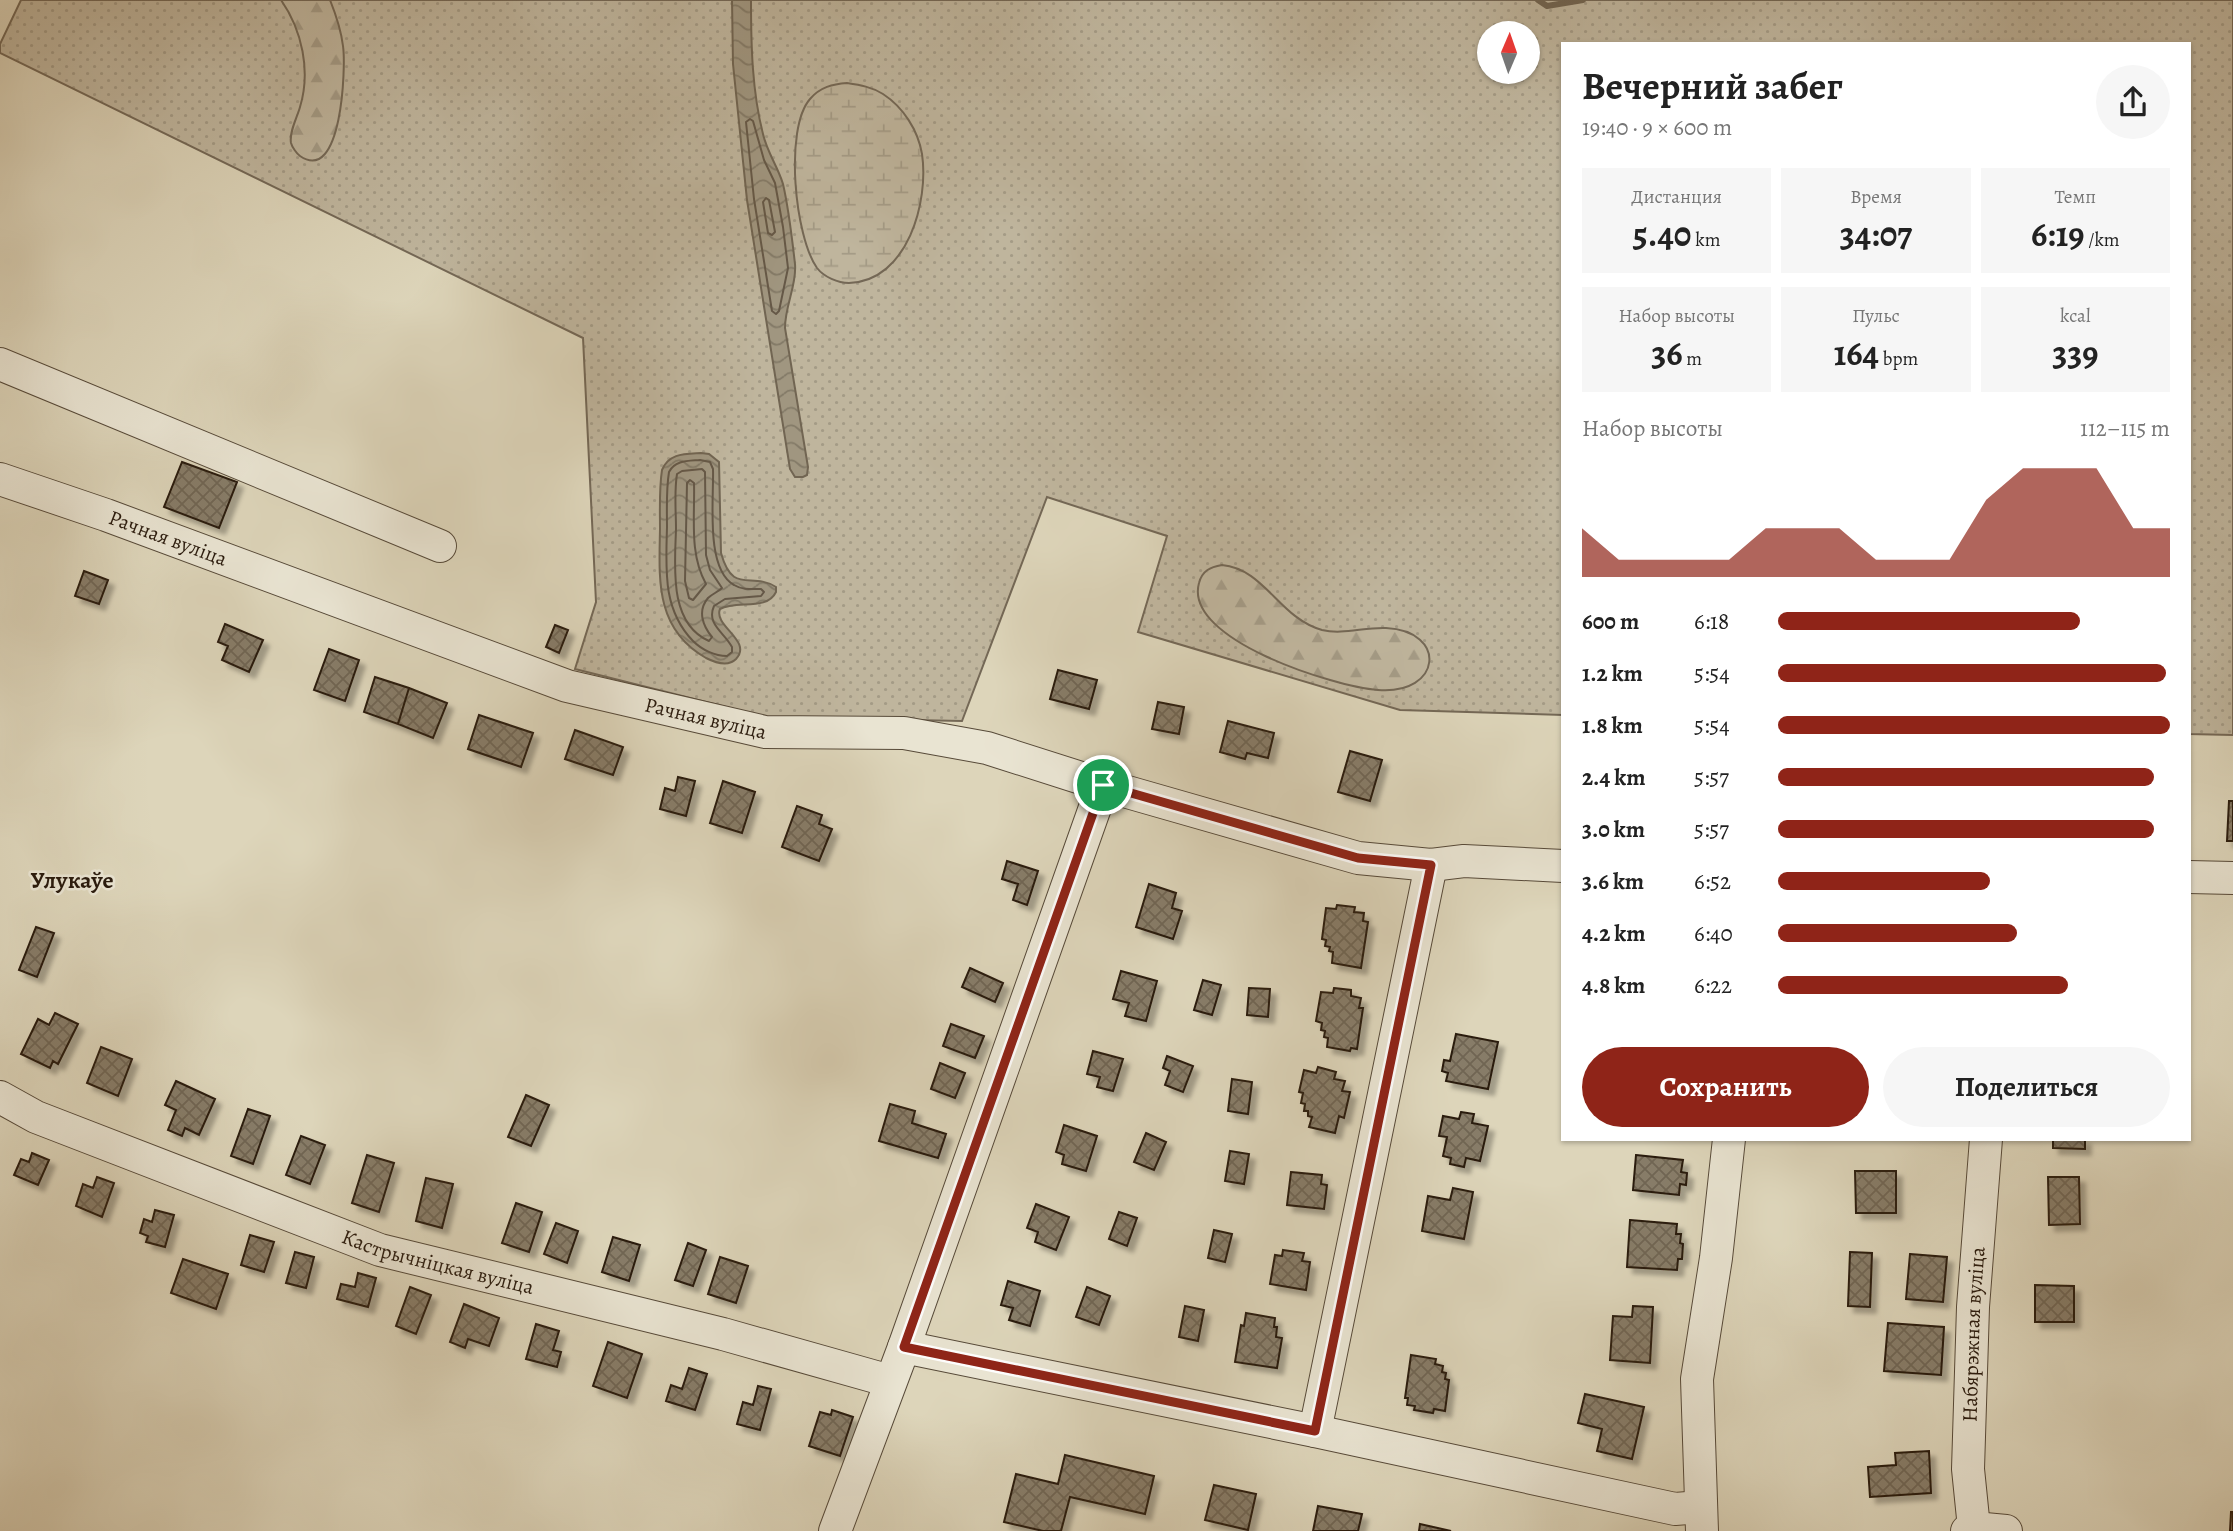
<!DOCTYPE html>
<html lang="ru">
<meta charset="utf-8">
<style>
:root{--surface:#fff;--page:#f6f6f6;--text:#222;--muted:#767676;--accent:#8f2418}
body{margin:0;font-family:Alegreya,serif;background:var(--page);color:var(--text);height:100vh;display:flex;flex-direction:column;font-size:26px;white-space:nowrap}
*{box-sizing:border-box;margin:0}
p{font-size:23px;color:var(--muted)}
.icon{flex:none;width:38px;height:38px;fill:none;stroke:currentColor;stroke-width:2;stroke-linecap:round;stroke-linejoin:round}
.map{position:relative;flex:1;overflow:hidden}
.drawer{position:absolute;left:1561px;top:42px;width:630px;height:1099px;display:flex;flex-direction:column;background:var(--surface);border-radius:0px;box-shadow:0 2px 5px #0004}
.drawer>*{flex:none}
.needle{width:46px;rotate:2deg}
.controls{position:absolute;left:1477px;top:21px;display:grid;gap:14px}
.controls a{display:grid;place-items:center;width:63px;height:63px;border-radius:50%;background:var(--surface);box-shadow:0 2px 5px #0004;font-size:35px}
.pin{position:absolute;display:grid;place-items:center;width:60px;height:60px;color:#fff;margin:-30px;border:4px solid #fff;border-radius:50%;box-shadow:0 2px 7px #0007}
.round{display:grid;place-items:center;flex:none;width:74px;height:74px;border-radius:37px;background:var(--page)}
.overview{display:flex;align-items:center;justify-content:space-between;height:119px;padding:0 21px}
h1{font-size:38px;font-weight:700;line-height:52px}
.metrics{display:grid;grid-template-columns:repeat(3,1fr);gap:10px;height:119px;padding:7px 21px}
.metrics div{display:grid;align-content:center;border-radius:0px;background:var(--page);text-align:center}
.metrics b{font-size:35px;font-weight:700}
.metrics small{font-size:19px;font-weight:400}
.metrics p{font-size:19px}
.chart{height:196px;padding:14px 21px}
.chart p{display:flex;justify-content:space-between}
.chart svg{width:100%;height:126px;margin-top:7px;fill:var(--accent);opacity:.7}
.primary-button{display:flex;gap:14px;margin-top:auto;padding:14px 21px}
.primary-button a{flex:1;height:80px;border-radius:42px;background:var(--accent);color:#fff;font-size:28px;font-weight:700;line-height:80px;text-align:center}
.primary-button a+a{background:var(--page);color:var(--text)}
ul{padding:0 21px;list-style:none;font-size:23px}
li{display:grid;grid-template-columns:112px 84px 1fr;align-items:center;height:52px}
li i{height:18px;border-radius:9px;background:var(--accent)}
.map>svg:first-child{display:block}
</style>
<div class="map">
<svg width="2233" height="1531" viewBox="0 0 2233 1531">
<defs>
<pattern id="grass-dots" width="8" height="8" patternUnits="userSpaceOnUse" patternTransform="scale(1.75)"><rect width="8" height="8" fill="#bfb59d"/><path d="M2 2h.1M6 6h.1" fill="none" stroke="#a49b86" stroke-width="1.8" stroke-linecap="round"/></pattern>
<pattern id="forest-firs" width="22" height="20" patternUnits="userSpaceOnUse" patternTransform="scale(1.75)"><rect width="22" height="20" fill="#bfb59d"/><path d="M5 1l3.5 6h-7zM16 11l3.5 6h-7z" fill="#a49b86"/></pattern>
<pattern id="wetland-marsh" width="20" height="14" patternUnits="userSpaceOnUse" patternTransform="scale(1.75)"><rect width="20" height="14" fill="#bfb59d"/><path d="M1 5h8M5 5V1M11 12h8M15 12V8" fill="none" stroke="#a49b86"/></pattern>
<pattern id="water-waves" width="16" height="10" patternUnits="userSpaceOnUse" patternTransform="scale(1.75)"><rect width="16" height="10" fill="#a09680"/><path d="M0 5q4-4 8 0t8 0" fill="none" stroke="#837a67"/></pattern>
<pattern id="building-cross-hatch" width="8" height="8" patternUnits="userSpaceOnUse" patternTransform="scale(1.75)"><rect width="8" height="8" fill="#877c67"/><path d="M0 0l8 8M0 8l8-8" fill="none" stroke="#6f6553"/></pattern>
<filter id="shadow"><feDropShadow dx="6" dy="6" stdDeviation="2" flood-color="#0004"/></filter>
</defs>
<rect width="100%" height="100%" fill="#ddd5ba"/>
<filter id="stains"><feTurbulence type="fractalNoise" baseFrequency=".00286" numOctaves="4"/><feColorMatrix values="0 0 0 0 .2 0 0 0 0 .09 0 0 0 0 .02 0 0 0 .5 -.17"/></filter>
<radialGradient id="worn" r=".72"><stop offset=".6" stop-color="#630" stop-opacity="0"/><stop offset="1" stop-color="#630" stop-opacity=".3"/></radialGradient>
<path fill="url(#grass-dots)" stroke="#746856" stroke-width="2" fill-rule="evenodd" d="M 21,0 L 2233,0 L 2233,735 L 2189,734 L 2189,44 L 1563,44 L 1563,715 L 1400,710 L 1138,632 L 1167,536 L 1047,497 L 962,721 L 766,717 L 575,669 L 596,602 L 583,338 L 0,53 L 0,44 ZM 1489,33 L 1528,33 L 1528,72 L 1489,72 Z"/>
<path fill="url(#forest-firs)" stroke="#746856" stroke-width="2" d="M 281,0 L 330,0 C 336,15 341,30 343,46 C 346,67 342,185 300,156 C 297,154 292,147 291,143 C 289,132 297,118 300,107 C 311,71 302,30 281,0 Z
M 1222,565 C 1265,569 1279,618 1322,630 C 1343,635 1364,627 1386,628 C 1448,631 1442,695 1378,690 C 1336,687 1183,640 1199,583 C 1202,571 1210,567 1222,565 Z"/>
<path fill="url(#wetland-marsh)" stroke="#746856" stroke-width="2" d="M 847,83 C 860,85 872,87 883,94 C 903,107 918,130 922,154 C 929,201 908,281 849,283 C 838,283 824,277 817,268 C 795,237 784,129 810,99 C 820,87 833,84 847,83 Z"/>
<path fill="url(#water-waves)" stroke="#716552" stroke-width="2" d="M 732,0 L 751,0 C 751,45 752,91 763,134 C 767,152 778,167 783,184 C 789,210 792,238 795,264 C 797,285 785,305 785,328 L 808,467 L 807,475 L 803,477 L 795,477 L 790,469 L 747,200 L 733,64 Z
M 701,453 L 709,454 L 719,462 L 721,553 C 733,596 751,571 776,587 L 776,592 C 767,611 737,600 720,609 C 713,626 753,641 736,659 C 728,667 714,662 706,658 C 655,629 659,580 660,529 C 660,510 659,489 662,470 C 669,453 685,454 701,453 Z"/>
<g fill="none" stroke-linecap="round" stroke-linejoin="round">
<path stroke="#655847" stroke-width="2" d="M 750,119 L 753,121 L 764,160 L 775,183 L 783,227 L 788,268 L 779,311 L 776,314 L 772,311 L 754,199 L 746,122 Z
M 766,198 L 769,200 L 775,232 L 772,235 L 768,233 L 763,202 Z
M 700,460 L 710,462 L 713,469 C 714,499 705,569 734,585 C 742,590 752,589 761,589 L 764,592 L 761,596 L 725,599 L 714,606 C 706,624 724,632 732,647 L 732,652 L 727,656 C 715,656 702,650 693,641 C 662,609 666,568 667,527 C 667,509 666,490 669,472 C 675,460 688,461 700,460 Z
M 702,469 L 705,472 L 706,555 L 710,570 L 722,588 C 718,592 712,594 708,598 C 697,611 703,626 712,637 L 709,641 C 668,623 675,565 676,529 C 676,511 674,492 677,474 L 682,471 Z
M 690,480 L 694,483 C 695,517 689,554 706,584 L 693,600 L 689,598 L 685,581 L 687,483 Z"/>
<path stroke="#716552" stroke-width="6" d="M 1538,0 L 1547,6 L 1583,0"/>
</g>
<path fill="url(#building-cross-hatch)" stroke="#2a1b0e" stroke-width="2" filter="url(#shadow)" d="M 182,462 L 237,482 L 219,528 L 164,507 Z
M 84,571 L 108,580 L 99,604 L 75,596 Z
M 225,624 L 263,640 L 249,672 L 222,660 L 228,646 L 218,642 Z
M 555,625 L 568,630 L 559,653 L 546,647 Z
M 329,649 L 359,660 L 345,701 L 314,690 Z
M 1058,670 L 1097,680 L 1089,709 L 1050,699 Z
M 375,677 L 409,688 L 398,724 L 364,712 Z
M 409,688 L 447,703 L 433,738 L 398,724 Z
M 1158,702 L 1184,707 L 1179,734 L 1152,729 Z
M 479,715 L 533,733 L 521,767 L 468,749 Z
M 1228,721 L 1274,733 L 1268,758 L 1247,753 L 1245,759 L 1220,752 Z
M 575,730 L 623,747 L 613,775 L 565,759 Z
M 1350,751 L 1382,760 L 1370,801 L 1338,792 Z
M 678,777 L 695,781 L 686,816 L 660,809 L 665,788 L 675,791 Z
M 723,781 L 755,792 L 742,833 L 710,823 Z
M 2229,801 L 2233,801 L 2233,841 L 2227,841 Z
M 797,806 L 822,815 L 819,824 L 832,829 L 819,861 L 782,847 Z
M 1007,861 L 1038,871 L 1027,905 L 1013,900 L 1018,884 L 1002,879 Z
M 1149,884 L 1176,893 L 1172,908 L 1182,911 L 1173,939 L 1136,927 Z
M 1337,905 L 1355,907 L 1354,912 L 1364,913 L 1363,921 L 1368,922 L 1361,968 L 1332,963 L 1333,952 L 1329,951 L 1330,947 L 1325,946 L 1326,940 L 1322,939 L 1326,908 L 1336,909 Z
M 36,927 L 54,933 L 37,977 L 19,970 Z
M 970,968 L 1003,983 L 995,1002 L 962,987 Z
M 1121,971 L 1157,981 L 1146,1021 L 1125,1016 L 1129,1003 L 1113,999 Z
M 1203,980 L 1221,985 L 1212,1015 L 1194,1010 Z
M 1249,988 L 1270,989 L 1268,1017 L 1247,1015 Z
M 1334,988 L 1351,990 L 1351,996 L 1361,998 L 1359,1008 L 1363,1008 L 1357,1049 L 1351,1048 L 1350,1051 L 1327,1047 L 1328,1038 L 1324,1037 L 1325,1031 L 1321,1030 L 1322,1023 L 1316,1021 L 1321,992 L 1333,993 Z
M 55,1013 L 78,1024 L 58,1064 L 53,1061 L 50,1068 L 21,1054 L 38,1019 L 49,1025 Z
M 951,1024 L 984,1036 L 975,1058 L 943,1046 Z
M 1456,1034 L 1498,1042 L 1488,1089 L 1446,1081 L 1448,1073 L 1442,1071 L 1444,1060 L 1450,1061 Z
M 101,1047 L 132,1059 L 118,1096 L 87,1083 Z
M 1093,1051 L 1123,1059 L 1113,1091 L 1097,1087 L 1100,1077 L 1087,1074 Z
M 1167,1056 L 1193,1066 L 1183,1092 L 1165,1085 L 1170,1071 L 1163,1068 Z
M 940,1063 L 965,1073 L 955,1098 L 931,1089 Z
M 1318,1067 L 1336,1072 L 1334,1079 L 1345,1081 L 1342,1091 L 1350,1092 L 1344,1118 L 1339,1116 L 1335,1133 L 1309,1127 L 1312,1117 L 1308,1116 L 1308,1111 L 1304,1111 L 1305,1104 L 1301,1103 L 1303,1093 L 1299,1092 L 1304,1070 L 1316,1073 Z
M 1232,1079 L 1252,1082 L 1248,1114 L 1228,1111 Z
M 176,1081 L 215,1099 L 199,1135 L 185,1128 L 182,1136 L 168,1130 L 176,1110 L 165,1105 Z
M 526,1095 L 549,1105 L 531,1146 L 508,1137 Z
M 890,1104 L 915,1111 L 912,1123 L 946,1134 L 938,1158 L 879,1141 Z
M 248,1109 L 270,1116 L 253,1164 L 231,1156 Z
M 1461,1112 L 1474,1114 L 1472,1123 L 1488,1126 L 1480,1161 L 1466,1158 L 1464,1167 L 1450,1164 L 1451,1158 L 1443,1156 L 1447,1137 L 1439,1136 L 1443,1116 L 1459,1119 Z
M 1064,1125 L 1097,1136 L 1086,1171 L 1062,1164 L 1064,1155 L 1056,1152 Z
M 1146,1133 L 1166,1142 L 1154,1170 L 1134,1162 Z
M 301,1136 L 325,1145 L 310,1184 L 286,1175 Z
M 2053,1139 L 2085,1139 L 2085,1149 L 2053,1148 Z
M 1230,1151 L 1249,1154 L 1244,1184 L 1225,1181 Z
M 32,1153 L 49,1160 L 38,1185 L 14,1175 L 21,1159 L 29,1162 Z
M 367,1155 L 394,1163 L 379,1212 L 352,1203 Z
M 1636,1155 L 1683,1160 L 1681,1172 L 1687,1173 L 1686,1185 L 1680,1184 L 1679,1195 L 1633,1190 Z
M 1855,1171 L 1896,1171 L 1896,1213 L 1856,1213 Z
M 1291,1172 L 1322,1175 L 1321,1184 L 1327,1185 L 1324,1209 L 1287,1205 Z
M 97,1177 L 114,1183 L 102,1217 L 76,1206 L 83,1184 L 93,1188 Z
M 2048,1177 L 2079,1177 L 2080,1224 L 2049,1225 Z
M 426,1178 L 453,1184 L 442,1228 L 416,1221 Z
M 1453,1188 L 1473,1192 L 1464,1239 L 1422,1231 L 1428,1196 L 1450,1200 Z
M 516,1203 L 542,1212 L 529,1252 L 502,1243 Z
M 1036,1204 L 1069,1217 L 1056,1250 L 1035,1242 L 1038,1232 L 1027,1228 Z
M 155,1210 L 174,1215 L 165,1247 L 146,1242 L 148,1236 L 140,1233 L 144,1219 L 152,1222 Z
M 1119,1212 L 1137,1218 L 1127,1246 L 1109,1239 Z
M 1630,1220 L 1677,1224 L 1676,1234 L 1681,1234 L 1680,1243 L 1683,1244 L 1682,1259 L 1678,1259 L 1677,1270 L 1627,1267 Z
M 556,1223 L 578,1231 L 567,1263 L 544,1254 Z
M 1214,1230 L 1232,1234 L 1225,1262 L 1208,1258 Z
M 250,1235 L 274,1242 L 264,1272 L 241,1265 Z
M 613,1237 L 640,1245 L 629,1281 L 602,1272 Z
M 688,1243 L 706,1250 L 693,1286 L 675,1280 Z
M 1283,1250 L 1304,1253 L 1302,1261 L 1310,1262 L 1306,1290 L 1270,1284 L 1275,1255 L 1282,1256 Z
M 295,1252 L 314,1257 L 306,1288 L 286,1283 Z
M 1850,1252 L 1872,1253 L 1870,1307 L 1848,1306 Z
M 1910,1254 L 1947,1257 L 1943,1302 L 1906,1299 Z
M 720,1257 L 748,1266 L 736,1303 L 708,1294 Z
M 183,1259 L 228,1274 L 216,1309 L 171,1293 Z
M 358,1273 L 376,1278 L 368,1307 L 337,1299 L 341,1284 L 355,1287 Z
M 1008,1281 L 1040,1291 L 1030,1326 L 1009,1320 L 1013,1308 L 1001,1305 Z
M 2035,1285 L 2074,1286 L 2074,1322 L 2035,1322 Z
M 410,1287 L 431,1295 L 416,1334 L 396,1326 Z
M 1087,1287 L 1110,1296 L 1099,1325 L 1076,1317 Z
M 464,1304 L 499,1318 L 489,1346 L 468,1339 L 465,1348 L 450,1342 Z
M 1185,1306 L 1204,1310 L 1198,1341 L 1179,1337 Z
M 1633,1306 L 1653,1307 L 1650,1363 L 1610,1360 L 1613,1316 L 1632,1317 Z
M 1246,1313 L 1275,1318 L 1274,1327 L 1277,1327 L 1276,1337 L 1282,1338 L 1277,1368 L 1235,1362 L 1241,1325 L 1244,1326 Z
M 1888,1323 L 1944,1327 L 1941,1375 L 1884,1371 Z
M 536,1324 L 559,1331 L 553,1350 L 561,1352 L 557,1367 L 526,1359 Z
M 608,1342 L 642,1354 L 627,1398 L 593,1386 Z
M 1411,1355 L 1436,1359 L 1435,1364 L 1443,1366 L 1442,1372 L 1446,1373 L 1445,1379 L 1449,1380 L 1445,1411 L 1434,1409 L 1433,1413 L 1414,1410 L 1415,1406 L 1407,1405 L 1408,1398 L 1405,1398 Z
M 689,1368 L 707,1374 L 695,1410 L 666,1401 L 671,1385 L 682,1389 Z
M 758,1386 L 771,1389 L 760,1430 L 737,1424 L 743,1402 L 753,1405 Z
M 1585,1394 L 1644,1407 L 1632,1459 L 1597,1451 L 1602,1429 L 1578,1423 Z
M 832,1410 L 853,1417 L 840,1456 L 809,1446 L 820,1412 L 831,1415 Z
M 1929,1451 L 1931,1493 L 1870,1497 L 1868,1467 L 1896,1465 L 1895,1453 Z
M 1065,1455 L 1154,1476 L 1145,1514 L 1070,1497 L 1061,1531 L 1043,1531 L 1004,1522 L 1016,1474 L 1058,1484 Z
M 1214,1485 L 1256,1494 L 1248,1530 L 1205,1520 Z
M 1318,1506 L 1362,1514 L 1358,1531 L 1313,1531 Z
M 2231,1512 L 2233,1512 L 2233,1531 L 2230,1531 Z
M 1420,1524 L 1451,1531 L 1419,1531 Z"/>
<g fill="none" stroke-linecap="round" stroke-linejoin="round">
<defs>
<g id="minor">
<path d="M 0,364 L 440,546"/>
<path id="s1" d="M 0,479 L 106,515 L 567,686 L 765,732 L 904,733 L 987,748 L 1103,785 L 1358,858 L 1431,865 L 1464,861 L 1563,866"/>
<path d="M 2189,877 L 2233,878"/>
<path id="s2" d="M 0,1097 L 36,1117 L 380,1250 L 723,1334 L 890,1381"/>
<path d="M 904,1347 L 1315,1431 L 1675,1509 L 1701,1507"/>
<path d="M 1315,1431 L 1431,865"/>
<path id="s3" d="M 1974,1528 L 1968,1469 L 1973,1307 L 1986,1139"/>
<path d="M 835,1531 L 904,1347 L 1103,785"/>
<path d="M 1702,1531 L 1697,1379 L 1716,1258 L 1729,1139"/>
<path d="M 1967,1531 L 1974,1528 L 2006,1531"/>
</g>
</defs>
<use href="#minor" stroke="#574a39" stroke-width="34"/>
<use href="#minor" stroke="#e9e4d2" stroke-width="32"/>
</g>
<g fill="none" stroke-linecap="round" stroke-linejoin="round">
<defs>
<path id="route" d="M 1103,785 L 1358,858 L 1431,865 L 1315,1431 L 904,1347 Z"/>
</defs>
<use href="#route" stroke="#fff" stroke-width="14"/>
<use href="#route" stroke="#8f2418" stroke-width="9"/>
</g>
<g text-anchor="middle" stroke-width="5" stroke-linejoin="round" paint-order="stroke">
<g font-size="21" fill="#2a1b0e" stroke="#e9e4d2">
<text dy="7" stroke="none"><textPath href="#s1" startOffset="178">Рачная вуліца</textPath></text>
<text dy="7" stroke="none"><textPath href="#s1" startOffset="746">Рачная вуліца</textPath></text>
<text dy="7" stroke="none"><textPath href="#s2" startOffset="469">Кастрычніцкая вуліца</textPath></text>
<text dy="7" stroke="none"><textPath href="#s3" startOffset="194">Набярэжная вуліца</textPath></text>
</g>
<g font-size="24" font-weight="bold" fill="#2a1b0e" stroke="#e9e4d2">
<text x="72" y="888">Улукаўе</text>
</g>
</g>
<rect width="100%" height="100%" filter="url(#stains)"/>
<rect width="100%" height="100%" fill="url(#worn)"/>
</svg>
<div class="controls">
<a><svg class="needle" viewBox="-14 -14 28 28"><path d="M0-13l5 13h-10z" fill="#e53935"/><path d="M0 13l5-13h-10z" fill="#767676"/></svg></a>
</div>
<div class="pin" style="left:1103px;top:785px;background:#1e9e55"><svg class="icon" aria-label="arrive" viewBox="0 0 24 24"><path d="M6 21V4h12l-3 4 3 4H6"/></svg></div>
<section class="drawer">
<div class="overview"><div><h1>Вечерний забег</h1><p>19:40 · 9 × 600 m</p></div><a class="round"><svg class="icon" aria-label="share" viewBox="0 0 24 24"><path d="M12 15V3M7 8l5-5 5 5M5 13v7h14v-7"/></svg></a></div>
<div class="metrics">
<div><p>Дистанция</p><b>5.40<small> km</small></b></div>
<div><p>Время</p><b>34:07</b></div>
<div><p>Темп</p><b>6:19<small> /km</small></b></div>
</div>
<div class="metrics">
<div><p>Набор высоты</p><b>36<small> m</small></b></div>
<div><p>Пульс</p><b>164<small> bpm</small></b></div>
<div><p>kcal</p><b>339</b></div>
</div>
<div class="chart"><p><span>Набор высоты</span>112–115 m</p>
<svg viewBox="0 0 160 44" preserveAspectRatio="none"><path d="M0 44V27L10 38L20 38L30 38L40 38L50 27L60 27L70 27L80 38L90 38L100 38L110 17L120 6L130 6L140 6L150 27L160 27V44z"/></svg>
</div>
<ul>
<li><b>600 m</b>6:18<i style="width:77%"></i></li>
<li><b>1.2 km</b>5:54<i style="width:99%"></i></li>
<li><b>1.8 km</b>5:54<i style="width:100%"></i></li>
<li><b>2.4 km</b>5:57<i style="width:96%"></i></li>
<li><b>3.0 km</b>5:57<i style="width:96%"></i></li>
<li><b>3.6 km</b>6:52<i style="width:54%"></i></li>
<li><b>4.2 km</b>6:40<i style="width:61%"></i></li>
<li><b>4.8 km</b>6:22<i style="width:74%"></i></li>
</ul>
<div class="primary-button"><a>Сохранить</a><a>Поделиться</a></div>
</section>
</div>
